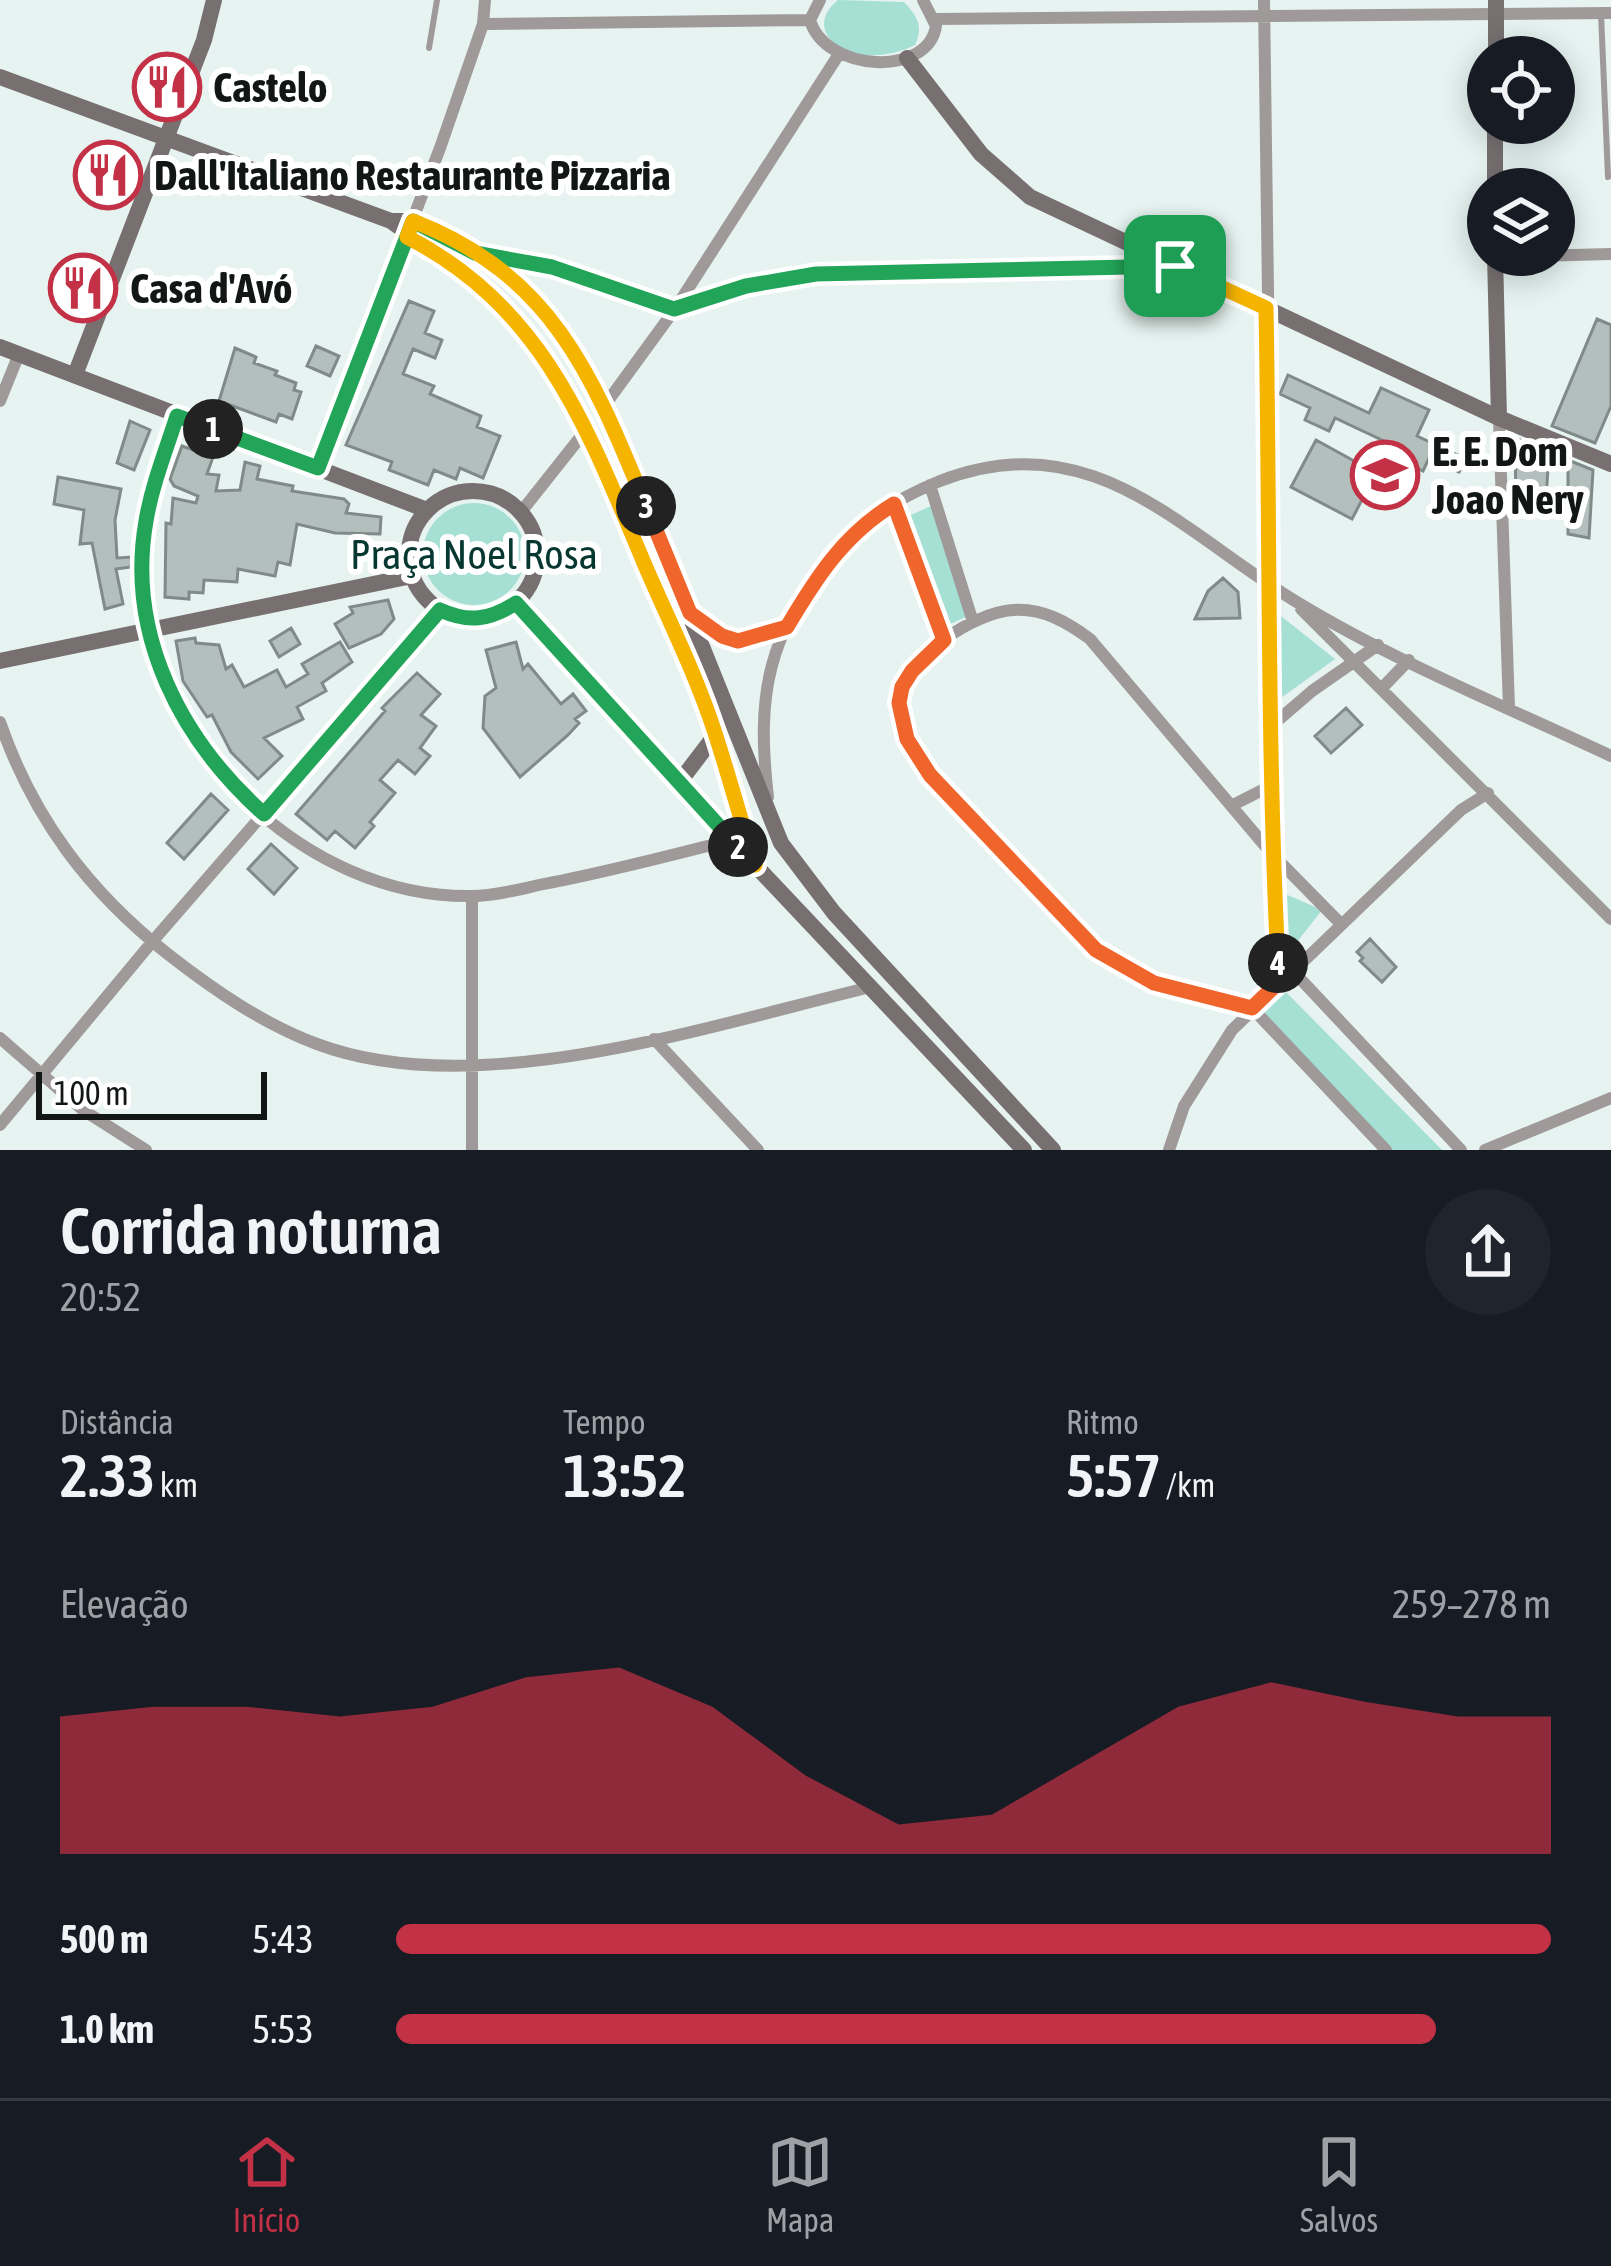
<!DOCTYPE html>
<html lang="pt">
<meta charset="utf-8">
<style>
:root{--surface:#171b24;--page:#20242c;--text:#f1f3f6;--muted:#9ea1a6;--line:#363941;--accent:#c23145}
body{margin:0;font-family:"Asap Condensed",sans-serif;background:var(--page);color:var(--text);height:100vh;display:flex;flex-direction:column;font-size:45px;white-space:nowrap}
*{box-sizing:border-box;margin:0}
p{font-size:39px;color:var(--muted)}
.icon{flex:none;width:66px;height:66px;fill:none;stroke:currentColor;stroke-width:2;stroke-linecap:round;stroke-linejoin:round}
.map{position:relative;height:1150px;overflow:hidden}
.details{display:flex;flex-direction:column;background:var(--surface);flex:1}
.details>*{flex:none}
.fabs{position:absolute;left:1467px;top:36px;display:grid;gap:24px}
.fabs a{display:grid;place-items:center;width:108px;height:108px;border-radius:50%;background:var(--surface);box-shadow:0 6px 30px #0003;font-size:60px}
.scale{position:absolute;left:36px;bottom:30px;width:231px;box-sizing:border-box;padding-left:12px;border:6px solid #121615;border-top:0;font-size:33px;line-height:42px;white-space:nowrap;color:#121615;-webkit-text-stroke:9px #fff;paint-order:stroke}
.pin{position:absolute;display:grid;place-items:center;width:102px;height:102px;color:#fff;margin:-51px;border-radius:24px;box-shadow:0 6px 18px #0006}
.km{position:absolute;width:60px;height:60px;margin:-30px;border-radius:50%;background:#222;color:#fff;font-size:33px;line-height:60px;text-align:center}
.round{display:grid;place-items:center;flex:none;width:126px;height:126px;border-radius:63px;background:var(--page)}
.overview{display:flex;align-items:center;justify-content:space-between;height:204px;padding:0 60px}
h1{font-size:66px;font-weight:600;line-height:90px}
.stats{display:grid;grid-template-columns:repeat(3,1fr);gap:18px;height:204px;padding:12px 60px}
.stats div{display:grid;align-content:center}
.stats b{font-size:60px;font-weight:600}
.stats small{font-size:33px;font-weight:400}
.stats p{font-size:33px}
.chart{height:336px;padding:24px 60px}
.chart p{display:flex;justify-content:space-between}
.chart svg{width:100%;height:216px;margin-top:12px;fill:var(--accent);opacity:.7}
ul{padding:0 60px;list-style:none;font-size:39px}
li{display:grid;grid-template-columns:192px 144px 1fr;align-items:center;height:90px}
li i{height:30px;border-radius:15px;background:var(--accent)}
.tab-bar{display:flex;justify-content:space-around;align-items:center;height:168px;border-top:3px solid var(--line);background:var(--surface);font-size:33px;color:var(--muted)}
.tab-bar a{display:grid;justify-items:center;gap:6px}
.tab-bar .current{color:var(--accent)}
.map>svg:first-child{display:block}
</style>
<div class="map">
<svg width="1611" height="1150" viewBox="0 0 1611 1150">
<rect width="100%" height="100%" fill="#e6f3f0"/>
<path fill="#a6dfd4" d="M 838,0 L 904,2 C 917,16 924,26 915,45 C 901,52 884,56 867,55 C 835,54 806,26 838,0 Z
M423 554a51 51 0 1 1 102 0a51 51 0 1 1-102 0Z
M 931,506 L 966,617 L 941,628 L 902,519 Z
M 1281,616 L 1335,659 L 1281,698 Z
M 1283,893 L 1322,910 L 1286,956 Z
M 1286,992 L 1442,1150 L 1390,1150 L 1261,1015 Z"/>
<path fill="#b3bfbc" stroke="#808b89" stroke-width="3" d="M 409,301 L 434,311 L 425,333 L 442,340 L 435,358 L 413,349 L 403,374 L 434,386 L 430,394 L 481,416 L 477,427 L 500,436 L 483,478 L 460,468 L 456,479 L 434,470 L 428,485 L 389,470 L 392,462 L 346,445 Z
M 1597,319 L 1611,325 L 1611,406 L 1595,443 L 1552,426 Z
M 316,346 L 339,356 L 330,376 L 307,366 Z
M 235,348 L 256,357 L 254,363 L 277,371 L 275,375 L 296,383 L 294,390 L 301,392 L 292,419 L 279,414 L 276,422 L 219,401 Z
M 1288,375 L 1369,413 L 1381,388 L 1429,410 L 1417,436 L 1466,459 L 1459,472 L 1429,458 L 1423,471 L 1401,461 L 1405,451 L 1335,418 L 1329,431 L 1305,420 L 1310,408 L 1280,394 Z
M 130,421 L 150,430 L 134,470 L 117,463 Z
M 1515,438 L 1549,452 L 1545,516 L 1516,509 Z
M 1316,440 L 1376,473 L 1352,519 L 1291,487 Z
M 182,446 L 213,457 L 207,474 L 219,475 L 216,491 L 240,490 L 245,462 L 260,466 L 257,479 L 293,486 L 292,491 L 344,499 L 349,504 L 346,513 L 381,517 L 380,534 L 335,533 L 297,524 L 290,565 L 278,562 L 275,576 L 238,569 L 237,582 L 204,580 L 203,593 L 189,592 L 189,599 L 165,597 L 166,523 L 171,524 L 173,498 L 196,503 L 198,496 L 174,486 L 170,479 Z
M 1568,460 L 1593,470 L 1589,538 L 1568,534 Z
M 58,477 L 121,489 L 115,520 L 117,558 L 132,557 L 131,567 L 116,569 L 123,604 L 105,609 L 92,543 L 80,544 L 84,510 L 54,504 Z
M 1223,578 L 1238,592 L 1240,618 L 1195,619 L 1208,591 Z
M 388,600 L 394,619 L 381,634 L 349,648 L 335,624 L 353,613 L 350,607 Z
M 291,628 L 300,644 L 279,657 L 270,641 Z
M 195,638 L 196,643 L 219,645 L 226,669 L 232,665 L 244,687 L 277,670 L 286,687 L 308,674 L 302,664 L 340,642 L 352,662 L 322,683 L 326,691 L 297,707 L 303,719 L 264,738 L 282,756 L 258,779 L 231,752 L 212,715 L 207,717 L 183,681 L 176,641 Z
M 516,642 L 523,669 L 528,664 L 561,704 L 573,694 L 586,711 L 575,719 L 579,723 L 568,735 L 520,777 L 483,728 L 485,696 L 496,688 L 486,650 Z
M 417,673 L 440,694 L 421,715 L 436,726 L 420,748 L 430,756 L 415,774 L 398,760 L 380,780 L 395,793 L 370,822 L 374,826 L 355,848 L 335,831 L 327,840 L 296,814 L 385,711 L 382,708 Z
M 1346,708 L 1362,725 L 1331,753 L 1315,736 Z
M 211,794 L 228,810 L 184,859 L 167,843 Z
M 271,844 L 297,868 L 274,894 L 248,869 Z
M 1370,939 L 1396,967 L 1382,982 L 1360,961 L 1363,958 L 1357,952 Z"/>
<g fill="none" stroke-linecap="round" stroke-linejoin="round">
<path stroke="#9f9999" stroke-width="6" d="M 1601,14 L 1608,177
M 429,48 L 437,0"/>
<path stroke="#9f9999" stroke-width="12" d="M 820,0 L 810,20 C 825,72 928,78 936,26 L 923,0
M 1264,0 L 1272,583 L 1268,729 L 1279,982
M 935,19 L 1611,13
M 483,24 L 810,20
M 481,254 L 552,267 L 675,309 L 745,286 L 816,274 L 1174,267
M 1495,257 L 1611,254
M 0,401 L 19,354
M 605,405 L 675,309 L 839,54
M 177,416 C 159,470 138,526 142,585 C 152,748 306,898 471,896 C 495,896 520,889 544,884 C 607,872 669,856 731,840
M 1499,418 L 1509,708
M 318,468 L 440,148 L 483,24 L 485,0
M 930,485 L 973,622
M 894,504 L 944,640
M 521,512 L 586,430
M 1301,609 L 1611,919
M 690,613 C 731,644 739,642 787,627
M 1383,687 L 1409,660
M 0,722 C 33,818 89,892 169,955 C 214,990 263,1024 317,1044 C 476,1104 710,1025 871,987
M 1268,729 L 1312,691 L 1378,645
M 768,797 C 756,694 767,634 836,552 C 864,519 900,497 940,481 C 1094,422 1180,532 1300,604 C 1398,663 1507,707 1611,756
M 1231,806 L 1270,786
M 1340,923 L 1272,854 L 1090,639 C 1067,622 1043,608 1013,610 C 975,612 904,658 900,698 C 897,728 913,752 930,775 L 1097,949 L 1154,983 L 1252,1008 L 1386,1150
M 1292,970 L 1461,1150
M 0,1038 L 83,1110 L 146,1150
M 654,1039 L 758,1150
M 0,1125 L 152,942 L 440,610
M 472,1150 L 472,896
M 1169,1150 L 1184,1106 L 1232,1030 L 1461,810 L 1488,793
M 1485,1150 L 1611,1098"/>
<path stroke="#787070" stroke-width="16" d="M 1496,0 L 1496,57
M 907,58 L 981,154 L 1030,197 L 1499,418 L 1611,464
M 0,77 L 391,221 L 413,221 L 450,238 L 513,280 L 554,319 L 605,405 L 781,843 L 834,913 L 1053,1150
M 1495,189 L 1495,123
M 391,221 L 492,294 L 537,346 L 559,379 L 596,448 L 697,684 L 755,865 L 1024,1150
M 1495,255 L 1499,418
M 0,347 L 427,510
M 75,375 L 204,40 L 214,0
M409 555a64 64 0 1 1 128 0a64 64 0 1 1-128 0Z
M 516,603 L 750,860
M 0,661 L 412,576
M 678,784 L 716,734"/>
</g>
<g fill="none" stroke-linecap="round" stroke-linejoin="round">
<defs>
<path id="split-1" d="M 213,429 L 318,468 L 413,221 L 475,253 L 552,267 L 674,309 L 746,286 L 816,274 L 1175,266"/>
<path id="split-2" d="M 213,429 L 177,416 C 166,450 152,485 146,521 C 126,635 181,740 264,814 L 440,610 C 469,623 489,620 516,603 L 738,847"/>
<path id="split-3" d="M 646,506 C 593,377 554,276 413,221 L 407,237 C 544,307 588,430 644,563 C 668,619 696,674 715,733 C 729,776 741,821 755,865 L 738,847"/>
<path id="split-4" d="M 646,506 L 690,613 L 722,636 L 738,641 L 787,627 C 816,578 844,534 894,504 L 944,640 L 912,671 L 902,687 L 899,703 L 907,739 L 930,775 L 1096,950 L 1154,983 L 1252,1008 L 1279,982 L 1278,963"/>
<path id="split-5" d="M 1175,266 L 1266,308 C 1270,527 1267,745 1278,963"/>
</defs>
<use href="#split-1" stroke="#fff" stroke-width="24"/>
<use href="#split-2" stroke="#fff" stroke-width="24"/>
<use href="#split-3" stroke="#fff" stroke-width="24"/>
<use href="#split-4" stroke="#fff" stroke-width="24"/>
<use href="#split-5" stroke="#fff" stroke-width="24"/>
<use href="#split-1" stroke="#22a559" stroke-width="15"/>
<use href="#split-2" stroke="#22a559" stroke-width="15"/>
<use href="#split-3" stroke="#f5b400" stroke-width="15"/>
<use href="#split-4" stroke="#f0652b" stroke-width="15"/>
<use href="#split-5" stroke="#f5b400" stroke-width="15"/>
</g>
<defs>
<symbol id="restaurant-ring" viewBox="-11 -11 22 22"><circle r="9.5" fill="#fff" stroke="#c23145" stroke-width="1.5"/><path d="M-5-6h1v4h1v-4h1v4h1v-4h1v5L-1.5 .5V6h-2V.5L-5-1ZM5-6V6H3V1.5H1.5Q1.5-4 5-6Z" fill="#c23145"/></symbol>
<symbol id="school-ring" viewBox="-11 -11 22 22"><circle r="9.5" fill="#fff" stroke="#c23145" stroke-width="1.5"/><path d="M0-5L7-2L0 1L-7-2ZM-4 1L0 2.5L4 1V4Q0 6-4 4Z" fill="#c23145"/></symbol>
</defs>
<g fill-rule="evenodd">
<use href="#restaurant-ring" x="129" y="49" width="76" height="76"/>
<use href="#restaurant-ring" x="70" y="137" width="76" height="76"/>
<use href="#restaurant-ring" x="45" y="250" width="76" height="76"/>
<use href="#school-ring" x="1347" y="437" width="76" height="76"/>
</g>
<g text-anchor="middle" stroke-width="12" stroke-linejoin="round" paint-order="stroke">
<g font-size="42" font-weight="bold" fill="#121615" stroke="#fff" text-anchor="start">
<text x="213" y="102">Castelo</text>
<text x="154" y="190">Dall'Italiano Restaurante Pizzaria</text>
<text x="130" y="303">Casa d'Avó</text>
<text x="1432" y="466">E. E. Dom<tspan x="1432" dy="48">Joao Nery</tspan></text>
</g>
<g font-size="42" fill="#073731" stroke="#fff">
<text x="474" y="569">Praça Noel Rosa</text>
</g>
</g>
</svg>
<div class="fabs">
<a><svg class="icon" aria-label="locate" viewBox="0 0 24 24"><circle cx="12" cy="12" r="6"/><path d="M12 2v4M12 18v4M2 12h4M18 12h4"/></svg></a>
<a><svg class="icon" aria-label="layers" viewBox="0 0 24 24"><path d="M12 4l9 5-9 5-9-5zM3 14l9 5 9-5"/></svg></a>
</div>
<div class="scale">100 m</div>
<div class="pin" style="left:1175px;top:266px;background:#1e9e55"><svg class="icon" aria-label="arrive" viewBox="0 0 24 24"><path d="M6 21V4h12l-3 4 3 4H6"/></svg></div>
<b class="km" style="left:213px;top:429px">1</b>
<b class="km" style="left:738px;top:847px">2</b>
<b class="km" style="left:646px;top:506px">3</b>
<b class="km" style="left:1278px;top:963px">4</b>
</div>
<section class="details">
<div class="overview"><div><h1>Corrida noturna</h1><p>20:52</p></div><a class="round"><svg class="icon" aria-label="share" viewBox="0 0 24 24"><path d="M12 15V3M7 8l5-5 5 5M5 13v7h14v-7"/></svg></a></div>
<div class="stats">
<div><p>Distância</p><b>2.33<small> km</small></b></div>
<div><p>Tempo</p><b>13:52</b></div>
<div><p>Ritmo</p><b>5:57<small> /km</small></b></div>
</div>
<div class="chart"><p><span>Elevação</span>259–278 m</p>
<svg viewBox="0 0 160 44" preserveAspectRatio="none"><path d="M0 44V16L10 14L20 14L30 16L40 14L50 8L60 6L70 14L80 28L90 38L100 36L110 25L120 14L130 9L140 13L150 16L160 16V44z"/></svg>
</div>
<ul>
<li><b>500 m</b>5:43<i style="width:100%"></i></li>
<li><b>1.0 km</b>5:53<i style="width:90%"></i></li>
</ul>
</section>
<nav class="tab-bar">
<a class="current"><svg class="icon" aria-label="home" viewBox="0 0 24 24"><path d="M3 11l9-7 9 7M6 9v11h12V9"/></svg>Início</a>
<a><svg class="icon" aria-label="map" viewBox="0 0 24 24"><path d="M3 6l6-2 6 2 6-2v14l-6 2-6-2-6 2zM9 4v14M15 6v14"/></svg>Mapa</a>
<a><svg class="icon" aria-label="saved" viewBox="0 0 24 24"><path d="M7 4h10v16l-5-4-5 4z"/></svg>Salvos</a>
</nav>
